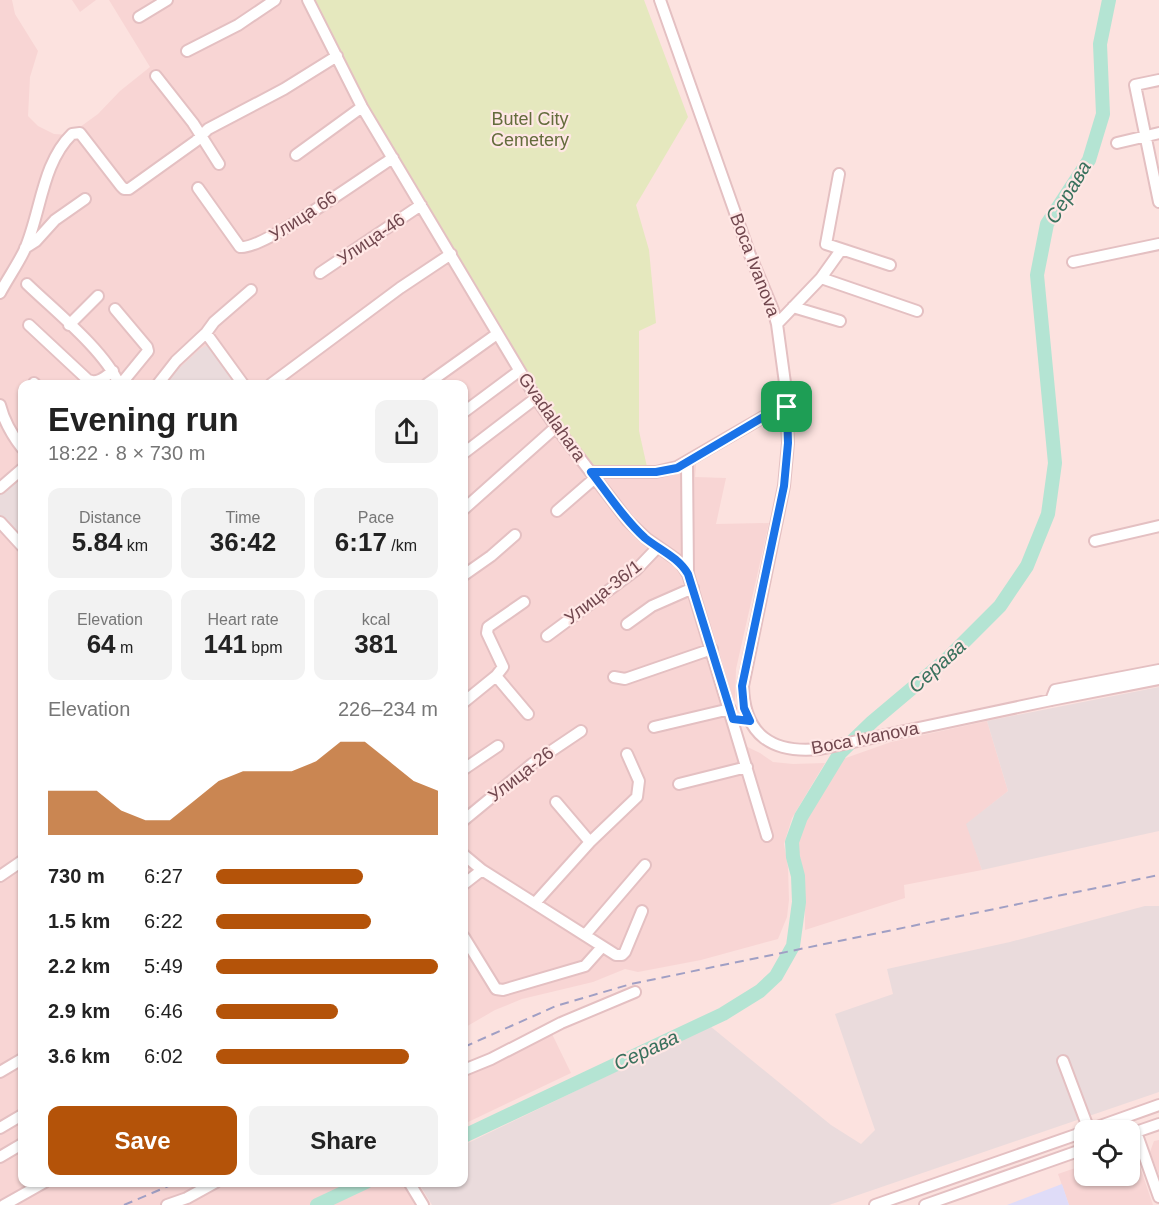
<!DOCTYPE html>
<meta charset="utf-8">
<style>
:root{--surface:#fff;--page:#f2f2f2;--text:#222;--muted:#767676;--accent:#b45309}
body{margin:0;font-family:Helvetica,sans-serif;background:var(--page);color:var(--text);height:100vh;display:flex;flex-direction:column;font-size:22px;white-space:nowrap}
*{box-sizing:border-box;margin:0}
p{font-size:20px;color:var(--muted)}
.icon{flex:none;width:33px;height:33px;fill:none;stroke:currentColor;stroke-width:2;stroke-linecap:round;stroke-linejoin:round}
.map{position:relative;flex:1;overflow:hidden}
.details{position:absolute;left:18px;top:380px;width:450px;height:807px;display:flex;flex-direction:column;background:var(--surface);border-radius:12px;box-shadow:0 2px 4px #0004}
.details>*{flex:none}
.tools{position:absolute;left:1074px;top:1120px;display:grid;gap:12px}
.tools a{display:grid;place-items:center;width:66px;height:66px;border-radius:12px;background:var(--surface);box-shadow:0 2px 4px #0004;font-size:30px}
.pin{position:absolute;display:grid;place-items:center;width:51px;height:51px;color:#fff;margin:-26px;border-radius:12px;box-shadow:0 3px 9px #0006}
.round{display:grid;place-items:center;flex:none;width:63px;height:63px;border-radius:12px;background:var(--page)}
.headline{display:flex;align-items:center;justify-content:space-between;height:102px;padding:0 30px}
h1{font-size:33px;font-weight:800;line-height:45px}
.figures{display:grid;grid-template-columns:repeat(3,1fr);gap:9px;height:102px;padding:6px 30px}
.figures div{display:grid;align-content:center;border-radius:12px;background:var(--page);text-align:center}
.figures b{font-size:26px;font-weight:800}
.figures small{font-size:16px;font-weight:400}
.figures p{font-size:16px}
.chart{height:168px;padding:12px 30px}
.chart p{display:flex;justify-content:space-between}
.chart svg{width:100%;height:108px;margin-top:6px;fill:var(--accent);opacity:.7}
.action{display:flex;gap:12px;margin-top:auto;padding:12px 30px}
.action a{flex:1;height:69px;border-radius:12px;background:var(--accent);color:#fff;font-size:24px;font-weight:800;line-height:69px;text-align:center}
.action a+a{background:var(--page);color:var(--text)}
ul{padding:0 30px;list-style:none;font-size:20px}
li{display:grid;grid-template-columns:96px 72px 1fr;align-items:center;height:45px}
li i{height:15px;border-radius:8px;background:var(--accent)}
.map>svg:first-child{display:block}
</style>
<div class="map">
<svg width="1159" height="1205" viewBox="0 0 1159 1205">
<rect width="100%" height="100%" fill="#fce2df"/>
<path fill="#f8d5d4" d="M 0,0 L 12,0 L 15,14 L 38,51 L 30,77 L 28,116 L 38,126 L 54,134 L 69,135 L 98,114 L 120,91 L 150,67 L 109,0 L 311,0 L 454,253 L 547,404 L 647,467 L 682,463 L 697,455 L 695,477 L 726,478 L 716,524 L 769,523 L 736,669 L 735,700 L 727,714 L 735,741 L 760,753 L 773,762 L 793,764 L 825,763 L 792,818 L 784,844 L 788,867 L 789,900 L 787,917 L 778,939 L 701,960 L 638,972 L 625,969 L 593,982 L 522,999 L 495,1010 L 464,1028 L 464,384 L 22,384 L 22,1182 L 409,1182 L 423,1205 L 0,1205 Z
M 72,0 L 96,0 L 80,12 Z
M 987,721 L 1008,791 L 967,824 L 982,870 L 904,885 L 905,898 L 805,930 L 805,897 L 802,866 L 797,844 L 799,827 L 811,804 L 840,760 L 891,742 Z
M 552,1034 L 571,1073 L 464,1124 L 464,1074 L 490,1064 Z
M 1159,1140 L 1159,1175 L 1150,1152 L 1154,1141 Z
M 1130,1150 L 1138,1161 L 1153,1205 L 1069,1205 L 1058,1174 L 1084,1165 L 1084,1176 L 1130,1176 Z"/>
<path fill="#eadbdc" d="M 208,345 L 235,384 L 162,384 L 200,349 Z
M 22,478 L 22,549 L 0,518 L 0,494 Z
M 1159,687 L 1159,831 L 982,870 L 966,824 L 1008,791 L 987,721 Z
M 1145,906 L 1159,906 L 1159,1092 L 829,1205 L 432,1205 L 418,1182 L 464,1182 L 464,1145 L 710,1026 L 831,1125 L 861,1144 L 875,1130 L 835,1014 L 893,994 L 887,969 L 1010,942 Z"/>
<path fill="#dfdcf8" d="M 1062,1184 L 1069,1205 L 1007,1205 Z"/>
<path fill="#e5e8be" d="M 311,0 L 644,0 L 688,117 L 636,205 L 649,250 L 656,323 L 639,331 L 639,431 L 647,467 L 595,467 L 547,404 L 394,157 Z"/>
<g fill="none" stroke-linecap="round" stroke-linejoin="round">
<path stroke="#b4e4d3" stroke-width="14" d="M 464,1136 L 723,1014 L 760,991 L 776,976 L 793,946 L 799,902 L 798,876 L 793,857 L 792,842 L 801,817 L 840,753 L 872,722 L 948,658 L 1000,606 L 1027,566 L 1048,514 L 1055,463 L 1037,275 L 1047,224 L 1089,160 L 1103,114 L 1100,44 L 1109,0
M 317,1205 L 366,1182"/>
<defs>
<path id="minor" d="M 308,0 L 362,107 L 536,398 L 556,427 L 628,521 L 647,539 L 680,562 L 688,574 L 767,836
M 660,0 L 750,255 L 773,310 L 777,324 L 785,383 L 788,443 L 784,486 L 743,686 C 744,735 772,754 820,749 L 1051,700 L 1159,679
M 139,17 L 167,0
M 187,51 L 238,25 L 275,0
M 156,76 L 193,123 L 219,164
M 1159,80 L 1135,85 L 1159,202
M 1117,143 L 1159,133
M 296,155 L 362,107
M 839,174 L 826,244 L 890,265
M 198,188 L 240,247 C 262,251 367,174 393,158
M 25,248 L 36,241 L 55,220 L 85,199
M 1073,262 L 1159,244
M 320,273 L 421,205
M 821,278 L 917,311
M 27,284 C 55,311 104,350 119,384
M 0,293 C 8,278 18,264 25,249 C 41,212 42,163 72,134 L 80,133 L 121,186 L 124,189 L 129,189 L 196,141 L 208,129 L 284,89 L 337,56
M 793,307 L 840,321
M 115,309 L 147,347 L 148,351 L 121,384
M 777,324 L 821,278 L 841,250
M 29,325 L 88,380 C 98,384 105,377 113,371
M 69,325 L 98,296
M 206,333 L 243,384
M 34,383 L 35,384
M 158,384 L 176,361 L 206,333 L 214,322 L 251,290
M 271,384 L 400,288 L 451,254
M 427,384 L 497,334
M 0,405 C 4,421 12,435 22,448
M 464,412 L 519,371
M 464,453 L 536,398
M 687,463 L 688,574
M 591,472 L 656,472 L 677,467 L 772,412 L 787,407
M 0,488 L 22,469
M 464,509 L 556,427
M 557,511 L 595,478
M 0,522 L 22,546
M 1095,541 L 1159,526
M 464,575 L 491,556 L 515,535
M 627,624 L 652,606 L 693,588
M 547,636 L 636,570 L 658,547
M 496,676 L 528,714
M 614,677 L 625,679 L 712,649
M 1051,700 L 1055,690 L 1159,670
M 464,702 L 496,676 L 503,667 L 487,633 L 488,627 L 524,602
M 654,727 L 730,709
M 464,769 L 498,746
M 679,784 L 747,767
M 556,802 L 590,842
M 464,820 L 532,764 L 581,731
M 464,855 L 482,870 L 616,955 L 622,955 L 625,952 L 642,911
M 0,876 L 22,861
M 464,884 L 482,870
M 535,903 L 590,842 L 637,797 L 639,781 L 627,754
M 585,935 L 645,865
M 464,937 L 496,989 L 503,990 L 585,966 L 602,947
M 1063,1061 L 1089,1130
M 464,1070 L 491,1059 L 561,1023 L 635,992
M 0,1072 L 22,1059
M 0,1128 L 22,1115
M 1086,1131 L 1159,1105
M 1136,1132 L 1159,1197
M 1130,1134 L 1159,1124
M 0,1157 L 22,1144
M 409,1182 L 423,1205
M 4,1205 L 45,1182
M 167,1205 L 187,1198 L 216,1182
M 875,1205 L 1084,1132
M 925,1205 L 1084,1149"/>
</defs>
<use href="#minor" stroke="#e4c0c2" stroke-width="14"/>
<use href="#minor" stroke="#fff" stroke-width="10"/>
<path stroke="#a09fc4" stroke-width="2" stroke-dasharray="9 6" stroke-linecap="butt" d="M 464,1047 L 556,1006 L 631,984 L 1159,875
M 124,1205 L 178,1182"/>
</g>
<g fill="none" stroke-linecap="round" stroke-linejoin="round">
<defs>
<path id="route" d="M 787,407 L 788,443 L 784,486 L 742,686 L 744,708 L 750,721 L 733,719 L 688,574 C 678,557 660,550 645,538 C 624,519 608,494 591,472 L 656,472 L 677,468 L 772,412 Z"/>
</defs>
<use href="#route" stroke="#fff" stroke-width="12"/>
<use href="#route" stroke="#1a73e8" stroke-width="8"/>
</g>
<g text-anchor="middle" stroke-width="4.5" stroke-linejoin="round" paint-order="stroke">
<g font-size="18" fill="#636c3b" stroke="#ffe7e5">
<text x="530" y="125">Butel City<tspan x="530" dy="21">Cemetery</tspan></text>
</g>
<g font-size="18" fill="#71474e" stroke="#ffe7e5">
<text transform="translate(303 216) rotate(-33)" y="6">Улица 66</text>
<text transform="translate(371 239) rotate(-34)" y="6">Улица-46</text>
<text transform="translate(755 265) rotate(69)" y="6">Boca Ivanova</text>
<text transform="translate(552 417) rotate(55)" y="6">Gvadalahara</text>
<text transform="translate(603 592) rotate(-38)" y="6">Улица-36/1</text>
<text transform="translate(865 738) rotate(-11)" y="6">Boca Ivanova</text>
<text transform="translate(521 774) rotate(-38)" y="6">Улица-26</text>
</g>
<g font-size="20" font-style="italic" fill="#39715d" stroke="#ffe7e5">
<text transform="translate(1068 192) rotate(-59)" y="7">Серава</text>
<text transform="translate(937 666) rotate(-42)" y="7">Серава</text>
<text transform="translate(646 1050) rotate(-25)" y="7">Серава</text>
</g>
</g>
</svg>
<div class="tools">
<a><svg class="icon" aria-label="locate" viewBox="0 0 24 24"><circle cx="12" cy="12" r="6"/><path d="M12 2v4M12 18v4M2 12h4M18 12h4"/></svg></a>
</div>
<div class="pin" style="left:787px;top:407px;background:#1e9e55"><svg class="icon" aria-label="arrive" viewBox="0 0 24 24"><path d="M6 21V4h12l-3 4 3 4H6"/></svg></div>
<section class="details">
<div class="headline"><div><h1>Evening run</h1><p>18:22 · 8 × 730 m</p></div><a class="round"><svg class="icon" aria-label="share" viewBox="0 0 24 24"><path d="M12 15V3M7 8l5-5 5 5M5 13v7h14v-7"/></svg></a></div>
<div class="figures">
<div><p>Distance</p><b>5.84<small> km</small></b></div>
<div><p>Time</p><b>36:42</b></div>
<div><p>Pace</p><b>6:17<small> /km</small></b></div>
</div>
<div class="figures">
<div><p>Elevation</p><b>64<small> m</small></b></div>
<div><p>Heart rate</p><b>141<small> bpm</small></b></div>
<div><p>kcal</p><b>381</b></div>
</div>
<div class="chart"><p><span>Elevation</span>226–234 m</p>
<svg viewBox="0 0 160 44" preserveAspectRatio="none"><path d="M0 44V26L10 26L20 26L30 34L40 38L50 38L60 30L70 22L80 18L90 18L100 18L110 14L120 6L130 6L140 14L150 22L160 26V44z"/></svg>
</div>
<ul>
<li><b>730 m</b>6:27<i style="width:66%"></i></li>
<li><b>1.5 km</b>6:22<i style="width:70%"></i></li>
<li><b>2.2 km</b>5:49<i style="width:100%"></i></li>
<li><b>2.9 km</b>6:46<i style="width:55%"></i></li>
<li><b>3.6 km</b>6:02<i style="width:87%"></i></li>
</ul>
<div class="action"><a>Save</a><a>Share</a></div>
</section>
</div>
